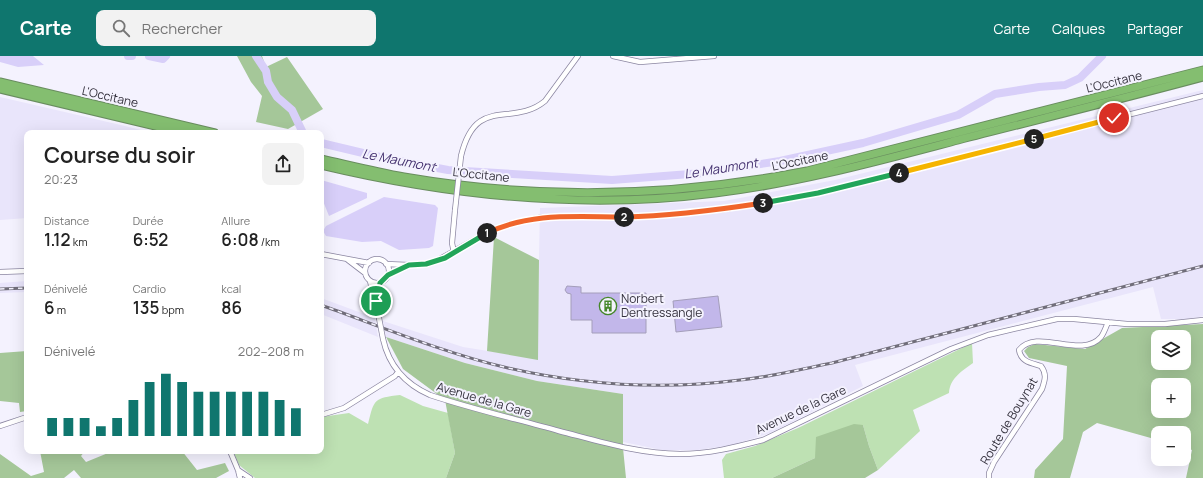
<!DOCTYPE html>
<html lang="fr">
<meta charset="utf-8">
<style>
:root{--surface:#fff;--page:#f2f2f2;--text:#222;--muted:#767676;--accent:#0f766e}
body{margin:0;font-family:Manrope,sans-serif;background:var(--page);color:var(--text);height:100vh;display:flex;flex-direction:column;font-size:15px;white-space:nowrap}
*{box-sizing:border-box;margin:0}
p{font-size:13px;color:var(--muted)}
.icon{flex:none;width:22px;height:22px;fill:none;stroke:currentColor;stroke-width:2;stroke-linecap:round;stroke-linejoin:round}
.map{position:relative;flex:1;overflow:hidden}
.drawer{position:absolute;left:24px;top:74px;width:300px;height:324px;display:flex;flex-direction:column;background:var(--surface);border-radius:8px;box-shadow:0 4px 16px #0002}
.drawer>*{flex:none}
.fabs{position:absolute;left:1151px;top:274px;display:grid;gap:8px}
.fabs a{display:grid;place-items:center;width:40px;height:40px;border-radius:8px;background:var(--surface);box-shadow:0 4px 16px #0002;font-size:20px}
.pin{position:absolute;display:grid;place-items:center;width:34px;height:34px;color:#fff;margin:-17px;border:2px solid #fff;border-radius:50%;box-shadow:0 1px 4px #0007}
.km{position:absolute;width:20px;height:20px;margin:-10px;border-radius:50%;background:#222;color:#fff;font-size:11px;line-height:20px;text-align:center}
.round{display:grid;place-items:center;flex:none;width:42px;height:42px;border-radius:8px;background:var(--page)}
.headline{display:flex;align-items:center;justify-content:space-between;height:68px;padding:0 20px}
h1{font-size:22px;font-weight:600;line-height:30px}
.metrics{display:grid;grid-template-columns:repeat(3,1fr);gap:6px;height:68px;padding:4px 20px}
.metrics div{display:grid;align-content:center}
.metrics b{font-size:17px;font-weight:600}
.metrics small{font-size:11px;font-weight:400}
.metrics p{font-size:11px}
.chart{height:112px;padding:8px 20px}
.chart p{display:flex;justify-content:space-between}
.chart svg{width:100%;height:72px;margin-top:4px;stroke:var(--accent);stroke-width:6}
header{display:flex;align-items:center;gap:24px;box-sizing:border-box;height:56px;padding:0 20px;background:var(--accent);color:#fff}
header strong{font-size:19px}
nav{display:flex;gap:22px;margin-inline-start:auto;font-size:14px}
.search{width:280px;height:36px;background:var(--page);display:flex;align-items:center;gap:10px;box-sizing:border-box;padding:0 14px;border-radius:8px;color:var(--muted);font-size:15px}
.map>svg:first-child{display:block}
</style>
<header>
<strong>Carte</strong>
<div class="search"><svg class="icon" aria-label="search" viewBox="0 0 24 24"><circle cx="10" cy="10" r="6"/><path d="M15 15l6 6"/></svg>Rechercher</div>
<nav><a>Carte</a><a>Calques</a><a>Partager</a></nav>
</header>
<div class="map">
<svg width="1203" height="422" viewBox="0 0 1203 422">
<rect width="100%" height="100%" fill="#f4f2fe"/>
<path fill="#e9e5fb" d="M 1203,34 L 1203,260 L 1188,263 L 1161,263 L 1153,231 L 855,309 L 863,330 L 770,377 L 732,389 L 698,394 L 662,394 L 623,386 L 623,338 L 537,325 L 465,307 L 386,281 L 383,265 L 463,291 L 537,303 L 540,152 L 724,145 L 835,124 Z
M 0,41 L 125,70 L 153,77 L 27,77 L 27,162 L 0,164 Z
M 27,225 L 27,236 L 0,237 L 0,227 Z
M 321,242 L 375,262 L 378,281 L 321,258 Z"/>
<path fill="#bee1b3" d="M 972,287 L 973,307 C 962,315 950,322 949,337 L 913,354 L 920,375 L 878,414 L 869,390 L 863,369 L 815,402 L 772,422 L 724,422 L 722,404 L 726,398 L 755,390 L 798,372 Z
M 400,339 L 423,350 L 448,357 L 455,397 L 446,422 L 255,422 L 239,409 L 233,395 L 321,395 L 321,361 L 349,357 L 368,368 C 374,343 374,342 400,339 Z"/>
<path fill="#a5c799" fill-rule="evenodd" d="M 237,0 L 262,0 L 266,11 L 287,1 L 323,53 L 288,73 L 256,66 L 262,40 L 251,26 Z
M 494,181 L 539,204 L 538,304 L 487,295 Z
M 1203,268 L 1203,422 L 1186,422 L 1192,394 L 1184,391 L 1184,377 L 1158,377 L 1158,384 L 1097,367 L 1083,376 L 1070,422 L 1034,422 L 1035,414 L 1063,383 L 1067,310 L 1029,302 L 1024,295 L 1028,291 L 1035,288 L 1085,293 L 1122,272 ZM 1158,281 L 1184,281 L 1184,307 L 1158,307 ZM 1158,329 L 1184,329 L 1184,355 L 1158,355 Z
M 386,281 L 465,307 L 537,325 L 623,338 L 623,392 L 626,422 L 446,422 L 455,397 L 445,344 L 403,313 Z
M 27,295 L 27,355 L 20,356 L 19,347 L 0,345 L 0,297 Z
M 854,368 L 863,369 L 869,390 L 878,414 L 865,422 L 772,422 L 815,402 L 816,381 Z
M 40,395 L 85,395 L 81,400 L 86,406 L 113,395 L 182,395 L 197,414 L 225,407 L 229,415 L 216,422 L 81,422 L 74,414 L 64,422 L 0,422 L 0,398 L 31,420 L 44,416 Z"/>
<path fill="#d8cff9" d="M 0,0 L 33,0 L 44,9 L 18,11 L 0,6 Z
M 321,124 L 367,137 L 367,142 L 329,160 L 321,140 Z
M 384,141 L 435,149 L 438,152 L 433,190 L 429,192 L 399,194 L 381,185 L 362,186 L 326,180 L 323,175 L 326,170 Z"/>
<g fill="none" stroke-linecap="round" stroke-linejoin="round">
<path stroke="#d8cff9" stroke-width="8" d="M 128,0 L 132,0
M 149,0 L 163,3 L 166,0
M 256,0 L 266,15 L 268,26 L 277,41 L 292,54 L 303,77
M 321,87 L 384,102 L 448,114 L 612,124 L 703,117 L 780,105 L 863,87 L 958,59 L 995,38 L 1039,31 L 1065,29 L 1080,22 L 1102,0"/>
</g>
<path fill="#c2b7ea" stroke="#a49eba" d="M 567,230 L 581,231 L 581,237 L 646,237 L 646,277 L 592,277 L 592,264 L 571,264 L 571,238 L 567,237 L 565,234 Z
M 718,240 L 722,271 L 676,276 L 673,245 Z"/>
<g fill="none" stroke-linecap="round" stroke-linejoin="round">
<defs>
<path id="minor" d="M 613,0 L 640,6 L 714,0
M 461,100 C 476,38 512,72 545,45 L 578,0
M 454,197 L 452,187 L 455,154
M 321,198 L 369,207
M365 215a12 12 0 1 1 24 0a12 12 0 1 1-24 0Z
M 348,204 L 365,217
M 386,208 L 409,209 L 426,208 L 438,204 L 488,176 L 509,168 L 543,161 L 650,160 L 725,153 L 818,137 L 1203,40
M 0,216 L 27,215
M 388,219 L 407,210
M 370,225 L 379,262
M 376,244 L 380,227
M 383,283 C 389,310 405,328 430,339 C 472,353 516,363 559,375 C 598,385 639,398 680,398 C 709,398 736,391 763,384 L 951,293 L 988,279 L 1057,263 L 1074,263 L 1127,268 L 1165,268 L 1203,264
M 321,359 L 344,352 L 395,320 L 398,316
M 0,370 L 27,361
M 230,395 L 238,414 L 240,422
M 238,414 L 250,422
M 989,422 L 989,417 L 994,406 L 1042,333 C 1045,324 1047,318 1041,310 C 1031,307 1021,306 1019,294 C 1037,271 1081,304 1101,281 C 1104,277 1106,271 1108,266"/>
<path id="highway" d="M 0,26 L 215,77
M 0,33 L 185,77
M 321,103 C 348,109 376,116 404,121 C 538,144 674,141 807,115 L 1203,14
M 321,109 C 451,140 583,154 715,137 C 798,127 878,105 958,84 C 1040,63 1121,43 1203,21"/>
</defs>
<use href="#minor" stroke="#8b86a1" stroke-width="6"/>
<use href="#highway" stroke="#698d5f" stroke-width="9"/>
<use href="#minor" stroke="#fff" stroke-width="4.5"/>
<use href="#highway" stroke="#84be70" stroke-width="7"/>
<defs>
<path id="rail" d="M 0,233 L 27,232
M 321,249 C 382,271 444,297 508,312 C 583,329 663,334 740,324 C 771,321 801,313 832,307 L 1203,210"/>
</defs>
<use href="#rail" stroke="#716e7a" stroke-width="3"/>
<use href="#rail" stroke="#f4f2fe" stroke-width="1.5" stroke-dasharray="4.5" stroke-linecap="butt"/>
<defs>
<path id="minor-bridge" d="M 455,154 L 461,100
M 379,262 L 383,283"/>
</defs>
<use href="#minor-bridge" stroke="#8b86a1" stroke-width="6" stroke-linecap="butt"/>
<use href="#minor-bridge" stroke="#fff" stroke-width="4.5"/>
</g>
<g fill="none" stroke-linecap="round" stroke-linejoin="round">
<defs>
<path id="split-1" d="M 376,245 L 380,227 L 388,219 L 409,209 L 426,208 L 445,202 L 487,177"/>
<path id="split-2" d="M 487,177 C 531,156 576,161 624,161"/>
<path id="split-3" d="M 624,161 C 670,160 717,154 763,147"/>
<path id="split-4" d="M 763,147 L 818,137 L 899,117"/>
<path id="split-5" d="M 899,117 L 1034,83"/>
<path id="split-6" d="M 1034,83 L 1114,62"/>
</defs>
<use href="#split-1" stroke="#fff" stroke-width="8"/>
<use href="#split-2" stroke="#fff" stroke-width="8"/>
<use href="#split-3" stroke="#fff" stroke-width="8"/>
<use href="#split-4" stroke="#fff" stroke-width="8"/>
<use href="#split-5" stroke="#fff" stroke-width="8"/>
<use href="#split-6" stroke="#fff" stroke-width="8"/>
<use href="#split-1" stroke="#22a559" stroke-width="5"/>
<use href="#split-2" stroke="#f0652b" stroke-width="5"/>
<use href="#split-3" stroke="#f0652b" stroke-width="5"/>
<use href="#split-4" stroke="#22a559" stroke-width="5"/>
<use href="#split-5" stroke="#f5b400" stroke-width="5"/>
<use href="#split-6" stroke="#f5b400" stroke-width="5"/>
</g>
<defs>
<symbol id="building-ring" viewBox="-11 -11 22 22"><circle r="9.5" fill="#f4f2fe" stroke="#45872a" stroke-width="1.5"/><path d="M-4-6H4V6H1V3H-1V6H-4ZM-2.5-4.3h1.7v1.8h-1.7ZM.8-4.3h1.7v1.8H.8ZM-2.5-1h1.7V.8h-1.7ZM.8-1h1.7V.8H.8Z" fill="#45872a"/></symbol>
</defs>
<g fill-rule="evenodd">
<use href="#building-ring" x="598" y="240" width="20" height="20"/>
</g>
<g text-anchor="middle" stroke-width="4" stroke-linejoin="round" paint-order="stroke">
<g font-size="12" fill="#36333f" stroke="#f4f2fe">
<text transform="translate(1114 26) rotate(-14)" y="4">L'Occitane</text>
<text transform="translate(110 41) rotate(13)" y="4">L'Occitane</text>
<text transform="translate(800 105) rotate(-12)" y="4">L'Occitane</text>
<text transform="translate(481 119) rotate(6)" y="4">L'Occitane</text>
<text transform="translate(484 344) rotate(16)" y="4">Avenue de la Gare</text>
<text transform="translate(801 354) rotate(-25)" y="4">Avenue de la Gare</text>
<text transform="translate(1009 365) rotate(-59)" y="4">Route de Bouynat</text>
</g>
<g font-size="12" fill="#36333f" stroke="#f4f2fe" text-anchor="start">
<text x="621" y="247">Norbert<tspan x="621" dy="14">Dentressangle</tspan></text>
</g>
<g font-size="13" font-style="italic" fill="#453270" stroke="#f4f2fe">
<text transform="translate(399 104) rotate(11)" y="5">Le Maumont</text>
<text transform="translate(721 112) rotate(-9)" y="5">Le Maumont</text>
</g>
</g>
</svg>
<div class="fabs">
<a><svg class="icon" aria-label="layers" viewBox="0 0 24 24"><path d="M12 4l9 5-9 5-9-5zM3 14l9 5 9-5"/></svg></a>
<a>+</a>
<a>−</a>
</div>
<div class="pin" style="left:376px;top:245px;background:#1e9e55"><svg class="icon" aria-label="arrive" viewBox="0 0 24 24"><path d="M6 21V4h12l-3 4 3 4H6"/></svg></div>
<div class="pin" style="left:1114px;top:62px;background:#d93025"><svg class="icon" aria-label="check" viewBox="0 0 24 24"><path d="M5 12l5 5 9-10"/></svg></div>
<b class="km" style="left:487px;top:177px">1</b>
<b class="km" style="left:624px;top:161px">2</b>
<b class="km" style="left:763px;top:147px">3</b>
<b class="km" style="left:899px;top:117px">4</b>
<b class="km" style="left:1034px;top:83px">5</b>
<section class="drawer">
<div class="headline"><div><h1>Course du soir</h1><p>20:23</p></div><a class="round"><svg class="icon" aria-label="share" viewBox="0 0 24 24"><path d="M12 15V3M7 8l5-5 5 5M5 13v7h14v-7"/></svg></a></div>
<div class="metrics">
<div><p>Distance</p><b>1.12<small> km</small></b></div>
<div><p>Durée</p><b>6:52</b></div>
<div><p>Allure</p><b>6:08<small> /km</small></b></div>
</div>
<div class="metrics">
<div><p>Dénivelé</p><b>6<small> m</small></b></div>
<div><p>Cardio</p><b>135<small> bpm</small></b></div>
<div><p>kcal</p><b>86</b></div>
</div>
<div class="chart"><p><span>Dénivelé</span>202–208 m</p>
<svg viewBox="0 0 160 44" preserveAspectRatio="none"><path d="M5 44V33M15 44V33M25 44V33M35 44V38M45 44V33M55 44V22M65 44V11M75 44V6M85 44V11M95 44V17M105 44V17M115 44V17M125 44V17M135 44V17M145 44V22M155 44V27"/></svg>
</div>
</section>
</div>
